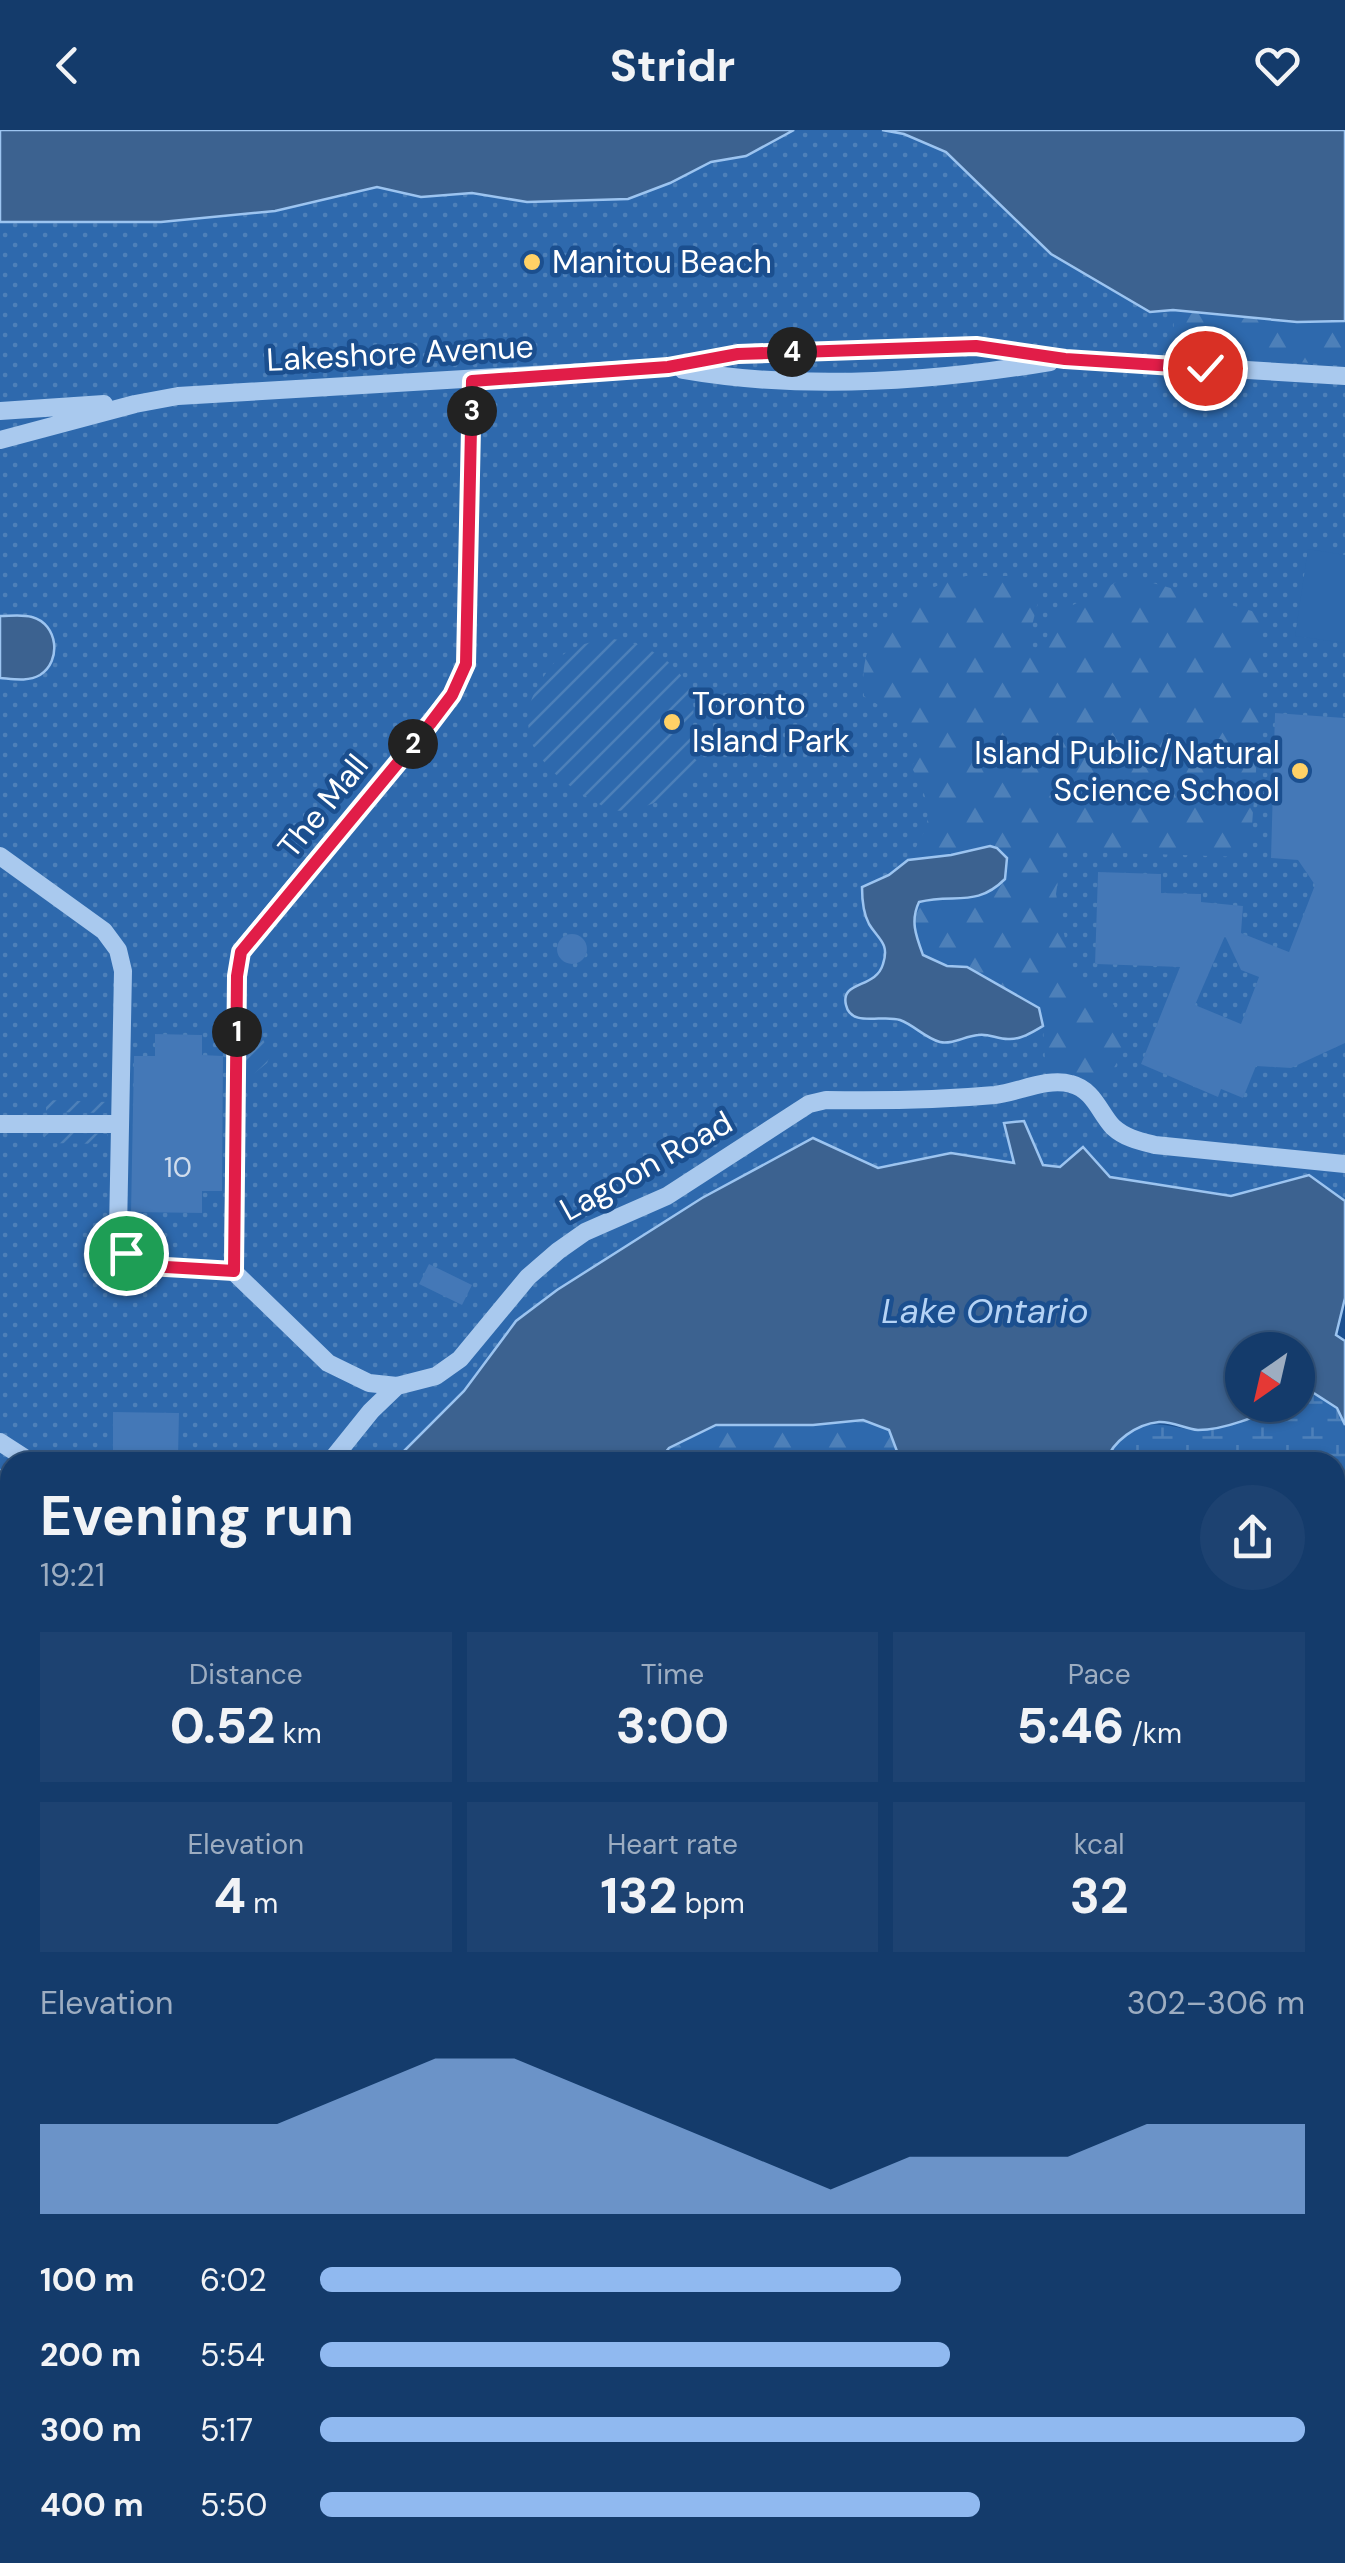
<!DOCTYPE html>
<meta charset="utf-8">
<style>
:root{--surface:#143b6b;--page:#1d4271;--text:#f1f3f6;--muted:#9dadc1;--line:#33557e;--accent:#90b9f0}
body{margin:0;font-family:"DM Sans",sans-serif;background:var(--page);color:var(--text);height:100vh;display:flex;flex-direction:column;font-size:38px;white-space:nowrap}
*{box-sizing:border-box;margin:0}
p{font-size:32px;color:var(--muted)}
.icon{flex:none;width:55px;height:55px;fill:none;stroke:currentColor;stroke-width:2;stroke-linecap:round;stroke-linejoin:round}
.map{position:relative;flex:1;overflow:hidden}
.side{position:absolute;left:0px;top:1322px;width:1345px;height:1112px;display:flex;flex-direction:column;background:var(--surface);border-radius:30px 30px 0 0;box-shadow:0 2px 8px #0004,0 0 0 2px var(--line)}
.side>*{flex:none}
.needle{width:65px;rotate:214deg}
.fabs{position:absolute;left:1225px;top:1202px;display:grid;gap:20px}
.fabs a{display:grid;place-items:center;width:90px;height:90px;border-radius:50%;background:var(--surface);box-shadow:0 2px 8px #0004,0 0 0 2px var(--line);font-size:50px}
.pin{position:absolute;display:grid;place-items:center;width:85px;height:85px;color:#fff;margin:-42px;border:5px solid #fff;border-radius:50%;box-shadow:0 2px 10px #0007}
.km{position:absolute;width:50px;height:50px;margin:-25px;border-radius:50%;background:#222;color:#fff;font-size:28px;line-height:50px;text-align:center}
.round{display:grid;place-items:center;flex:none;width:105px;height:105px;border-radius:52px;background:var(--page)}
.summary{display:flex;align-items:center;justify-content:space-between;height:170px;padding:0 40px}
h1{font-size:55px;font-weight:700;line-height:75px}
.metrics{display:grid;grid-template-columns:repeat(3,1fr);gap:15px;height:170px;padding:10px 40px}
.metrics div{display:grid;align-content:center;border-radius:0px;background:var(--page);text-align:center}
.metrics b{font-size:50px;font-weight:700}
.metrics small{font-size:28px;font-weight:400}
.metrics p{font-size:28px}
.chart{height:280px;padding:20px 40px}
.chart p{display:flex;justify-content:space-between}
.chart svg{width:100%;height:180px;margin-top:10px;fill:var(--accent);opacity:.7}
ul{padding:0 40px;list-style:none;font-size:32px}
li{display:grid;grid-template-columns:160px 120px 1fr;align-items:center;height:75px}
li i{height:25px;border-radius:12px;background:var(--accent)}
header{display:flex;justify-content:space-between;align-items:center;height:130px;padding:0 40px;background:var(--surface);font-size:45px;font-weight:700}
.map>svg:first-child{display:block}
</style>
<header><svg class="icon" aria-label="back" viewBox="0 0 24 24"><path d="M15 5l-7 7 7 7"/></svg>Stridr<svg class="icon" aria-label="heart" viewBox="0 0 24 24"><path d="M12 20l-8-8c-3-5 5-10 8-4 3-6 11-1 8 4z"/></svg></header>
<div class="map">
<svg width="1345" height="2433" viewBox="0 0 1345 2433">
<defs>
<pattern id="grass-dots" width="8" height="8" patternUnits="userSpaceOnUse" patternTransform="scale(2.5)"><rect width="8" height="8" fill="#2e69ad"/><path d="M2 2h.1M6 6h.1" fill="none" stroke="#4d80b9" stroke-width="1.8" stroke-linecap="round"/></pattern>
<pattern id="forest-firs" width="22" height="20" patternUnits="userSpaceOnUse" patternTransform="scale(2.5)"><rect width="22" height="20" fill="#2e69ad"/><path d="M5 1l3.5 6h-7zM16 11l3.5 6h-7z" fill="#4d80b9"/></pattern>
<pattern id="wetland-marsh" width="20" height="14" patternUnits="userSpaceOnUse" patternTransform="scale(2.5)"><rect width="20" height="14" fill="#2e69ad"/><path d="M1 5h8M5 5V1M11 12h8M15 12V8" fill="none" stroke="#4d80b9"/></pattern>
<pattern id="garden-furrows" width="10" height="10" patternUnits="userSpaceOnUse" patternTransform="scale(2.5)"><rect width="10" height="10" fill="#2e69ad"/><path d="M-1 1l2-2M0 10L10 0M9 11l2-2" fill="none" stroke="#4d80b9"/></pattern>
</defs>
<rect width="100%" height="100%" fill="#1b4f8f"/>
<path fill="url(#grass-dots)" d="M 794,0 L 881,0 L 904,4 L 946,22 L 977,50 L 1150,182 L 1173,180 L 1297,192 L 1345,191 L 1345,1071 L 1309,1045 L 1231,1066 L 1109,1047 L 1083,1017 L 1060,1037 L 1014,1034 L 951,1023 L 878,1038 L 813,1008 L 702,1068 L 557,1160 L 516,1191 L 464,1261 L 393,1332 L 10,1332 L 10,1345 L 0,1340 L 0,92 L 161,92 L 275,81 L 377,57 L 421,67 L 472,63 L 527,72 L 628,69 L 670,53 L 711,32 L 746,26 Z
M 1345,1573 L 1345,2237 L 1335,2237 L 1335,1581 Z
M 0,1881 L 10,1893 L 10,2425 L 520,2425 L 519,2433 L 0,2433 Z"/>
<path fill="url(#forest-firs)" d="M 1173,180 L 1297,192 L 1345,191 L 1345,236 L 1175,222 Z
M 966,446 L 1013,446 L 1038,472 L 1027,515 L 1043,521 L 1054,485 L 1128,446 L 1259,483 L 1261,573 L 1251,709 L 1241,727 L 1062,721 L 1056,764 L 1072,843 L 1114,875 L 1125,918 L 1098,966 L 1046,947 L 1043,896 L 1038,878 L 968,837 L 947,836 L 923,825 C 917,806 910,791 919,772 L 940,767 L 977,769 L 990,716 L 951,725 L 908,730 C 934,690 934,680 912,638 L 918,616 L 898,587 L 864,566 C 857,494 904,464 966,446 Z
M 863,1290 L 889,1300 L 901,1332 L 658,1332 L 669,1318 L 716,1295 L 813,1295 Z
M 1335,2237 L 1345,2237 L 1345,2433 L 1091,2433 L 1088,2425 L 1335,2425 Z"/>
<path fill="url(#wetland-marsh)" d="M 1311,1262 L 1337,1278 L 1345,1295 L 1345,1375 L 1335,1394 L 1335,1332 L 1106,1332 C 1109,1322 1119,1307 1129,1302 C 1156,1287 1172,1299 1198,1300 C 1233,1300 1264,1275 1298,1275 L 1298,1268 Z"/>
<path fill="url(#garden-furrows)" d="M 613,509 C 646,514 681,531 692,567 C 696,584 691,607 689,624 L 707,639 C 684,660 644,685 611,680 C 604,679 598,672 591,669 C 548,646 508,605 539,554 C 549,538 558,525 576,517 C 586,512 601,511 613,509 Z
M 240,905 L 262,908 L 271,923 L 267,933 L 242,953 Z
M 46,970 L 108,972 L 108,983 L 46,982 Z
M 45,1002 L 107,1004 L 107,1014 L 45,1013 Z"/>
<path fill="#2e69ad" d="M 1308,419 L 1345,425 L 1345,513 L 1295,506 Z"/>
<path fill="#3c6290" stroke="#9cc4f0" stroke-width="2.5" d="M 0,0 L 794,0 L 746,26 L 711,32 L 670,53 L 628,69 L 527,72 L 472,63 L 421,67 L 377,57 L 275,81 L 161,92 L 0,92 Z
M 882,0 L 1345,0 L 1345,191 L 1297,192 L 1173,180 L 1150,182 L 1051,124 L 946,22 L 904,4 Z
M 0,486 C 10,486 22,484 32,487 C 58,494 62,531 40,545 C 28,552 13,549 0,548 Z
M 990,716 L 997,718 L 1007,728 L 1005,749 C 976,778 955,763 919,772 C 910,791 916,806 923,825 L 947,836 L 967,837 L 1039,878 L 1043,896 C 1033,902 1020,910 1008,909 C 997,909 988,903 978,905 C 965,906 952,915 940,912 C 925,908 914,895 900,890 C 883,884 851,898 846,875 C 840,850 876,859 883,834 C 890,813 878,809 869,794 C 863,783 862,770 862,757 L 889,745 L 908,730 L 951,725 Z
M 1024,991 L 1043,1035 L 1060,1037 L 1083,1017 L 1110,1047 L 1231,1066 L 1309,1045 L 1345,1071 L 1345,1168 L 1336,1205 L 1345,1211 L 1345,1295 L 1337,1278 L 1312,1262 L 1298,1268 L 1298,1220 L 1242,1220 L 1242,1275 L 1281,1275 C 1257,1286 1225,1300 1198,1300 C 1185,1299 1172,1291 1159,1292 C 1137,1294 1112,1311 1106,1332 L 901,1332 L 889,1300 L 863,1290 L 813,1295 L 716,1295 L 669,1318 L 658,1332 L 393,1332 L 464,1261 L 516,1191 L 557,1160 L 702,1068 L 813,1008 L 878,1038 L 951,1023 L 1014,1033 L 1004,993 Z
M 0,1340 L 10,1345 L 10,1893 L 0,1881 Z
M 1345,1375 L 1345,1493 L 1335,1480 L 1335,1394 Z
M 520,2425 L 1088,2425 L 1091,2433 L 519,2433 Z"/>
<path fill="#4478b7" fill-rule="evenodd" d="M 1275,583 L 1345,588 L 1345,913 L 1291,938 L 1256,936 L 1243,968 L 1221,959 L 1218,967 L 1141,934 L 1180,837 L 1095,834 L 1098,742 L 1161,744 L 1161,763 L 1201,764 L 1201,772 L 1243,776 L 1241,803 L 1289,822 L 1315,755 L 1298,730 L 1271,728 ZM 1225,806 L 1241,840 L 1259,847 L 1241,894 L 1195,875 Z
M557 819a15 15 0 1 1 30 0a15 15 0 1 1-30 0Z
M 155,904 L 202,905 L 202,925 L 223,926 L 222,1061 L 202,1061 L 202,1083 L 131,1082 L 134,926 L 155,926 Z
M 429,1134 L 472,1155 L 462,1175 L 419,1154 Z
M 113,1282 L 179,1283 L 178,1327 L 113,1325 Z"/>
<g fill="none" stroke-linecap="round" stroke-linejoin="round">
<path stroke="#a9c9ee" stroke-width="18" d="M 683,240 C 803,261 930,252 1050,232
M 0,281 L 104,274
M 0,310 L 135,274 L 178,266 L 668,237 L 738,224 L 976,216 L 1065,229 L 1345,246
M 0,726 L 104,801 L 118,820 L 123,841 L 118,1101 L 126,1123 L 149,1136 L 233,1141 L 328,1233 L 369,1253 L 397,1256
M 0,994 L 120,994
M 233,1141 L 237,846 L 241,821 L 452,565 L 466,534 L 472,251
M 0,1312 L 31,1332
M 330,1332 L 371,1281 L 397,1256 L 436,1246 L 460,1229 L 528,1147 L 558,1121 L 585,1102 L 667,1066 L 809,974 L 826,970 C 882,971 939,970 995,965 C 1019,962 1048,947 1071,954 C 1094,960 1099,982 1113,997 C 1125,1008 1139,1011 1155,1015 L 1345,1034"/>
</g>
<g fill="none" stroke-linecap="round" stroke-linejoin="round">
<defs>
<path id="route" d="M 126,1123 L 149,1136 L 234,1141 L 237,846 L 241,822 L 430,594 L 452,565 L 466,534 L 472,251 L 668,237 L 738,224 L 976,216 L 1065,229 L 1205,238"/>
</defs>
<use href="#route" stroke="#fff" stroke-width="20"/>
<use href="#route" stroke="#e11d48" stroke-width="12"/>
</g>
<g fill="#ffd166" stroke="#1b4f8f" stroke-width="4">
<circle cx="532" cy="132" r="10"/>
<circle cx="672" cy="592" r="10"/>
<circle cx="1300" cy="641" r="10"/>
</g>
<g text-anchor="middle" stroke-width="9" stroke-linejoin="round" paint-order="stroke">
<g font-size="28" fill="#d0dded">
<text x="178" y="1047">10</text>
</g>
<g font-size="32" fill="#fff" stroke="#1b4f8f" text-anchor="start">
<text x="552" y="143">Manitou Beach</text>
<text x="692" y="585">Toronto<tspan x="692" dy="37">Island Park</tspan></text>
<text x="1280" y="634" text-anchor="end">Island Public/Natural<tspan x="1280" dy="37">Science School</tspan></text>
</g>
<g font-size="32" fill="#fff" stroke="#1b4f8f">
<text transform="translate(400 223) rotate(-3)" y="11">Lakeshore Avenue</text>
<text transform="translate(323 676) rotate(-51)" y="11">The Mall</text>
<text transform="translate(646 1036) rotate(-29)" y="11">Lagoon Road</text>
</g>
<g font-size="35" font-style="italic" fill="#b5d3f5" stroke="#1b4f8f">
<text x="985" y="1193">Lake Ontario</text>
</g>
</g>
</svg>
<div class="fabs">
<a><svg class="needle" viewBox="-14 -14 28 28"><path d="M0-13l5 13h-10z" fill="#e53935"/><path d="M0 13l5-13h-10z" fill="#9dadc1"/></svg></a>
</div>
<div class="pin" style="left:126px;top:1123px;background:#1e9e55"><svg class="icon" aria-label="arrive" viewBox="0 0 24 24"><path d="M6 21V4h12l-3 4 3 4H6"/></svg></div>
<div class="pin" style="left:1205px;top:238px;background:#d93025"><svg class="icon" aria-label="check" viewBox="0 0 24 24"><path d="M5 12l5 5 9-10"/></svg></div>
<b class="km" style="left:237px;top:902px">1</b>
<b class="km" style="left:413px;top:614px">2</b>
<b class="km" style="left:472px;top:281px">3</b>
<b class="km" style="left:792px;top:222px">4</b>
<section class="side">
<div class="summary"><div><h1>Evening run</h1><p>19:21</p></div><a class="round"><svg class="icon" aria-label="share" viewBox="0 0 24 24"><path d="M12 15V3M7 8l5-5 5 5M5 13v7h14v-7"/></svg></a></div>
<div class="metrics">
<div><p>Distance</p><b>0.52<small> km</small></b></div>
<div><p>Time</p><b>3:00</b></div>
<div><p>Pace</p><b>5:46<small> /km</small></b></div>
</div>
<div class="metrics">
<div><p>Elevation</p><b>4<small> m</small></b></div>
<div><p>Heart rate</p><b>132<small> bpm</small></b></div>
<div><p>kcal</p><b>32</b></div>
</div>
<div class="chart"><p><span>Elevation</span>302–306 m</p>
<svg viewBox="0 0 160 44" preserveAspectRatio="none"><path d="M0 44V22L10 22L20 22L30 22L40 14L50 6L60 6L70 14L80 22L90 30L100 38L110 30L120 30L130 30L140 22L150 22L160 22V44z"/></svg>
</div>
<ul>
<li><b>100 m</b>6:02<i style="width:59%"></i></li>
<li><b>200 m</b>5:54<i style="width:64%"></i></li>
<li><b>300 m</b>5:17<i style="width:100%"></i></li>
<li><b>400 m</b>5:50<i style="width:67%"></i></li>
</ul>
</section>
</div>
